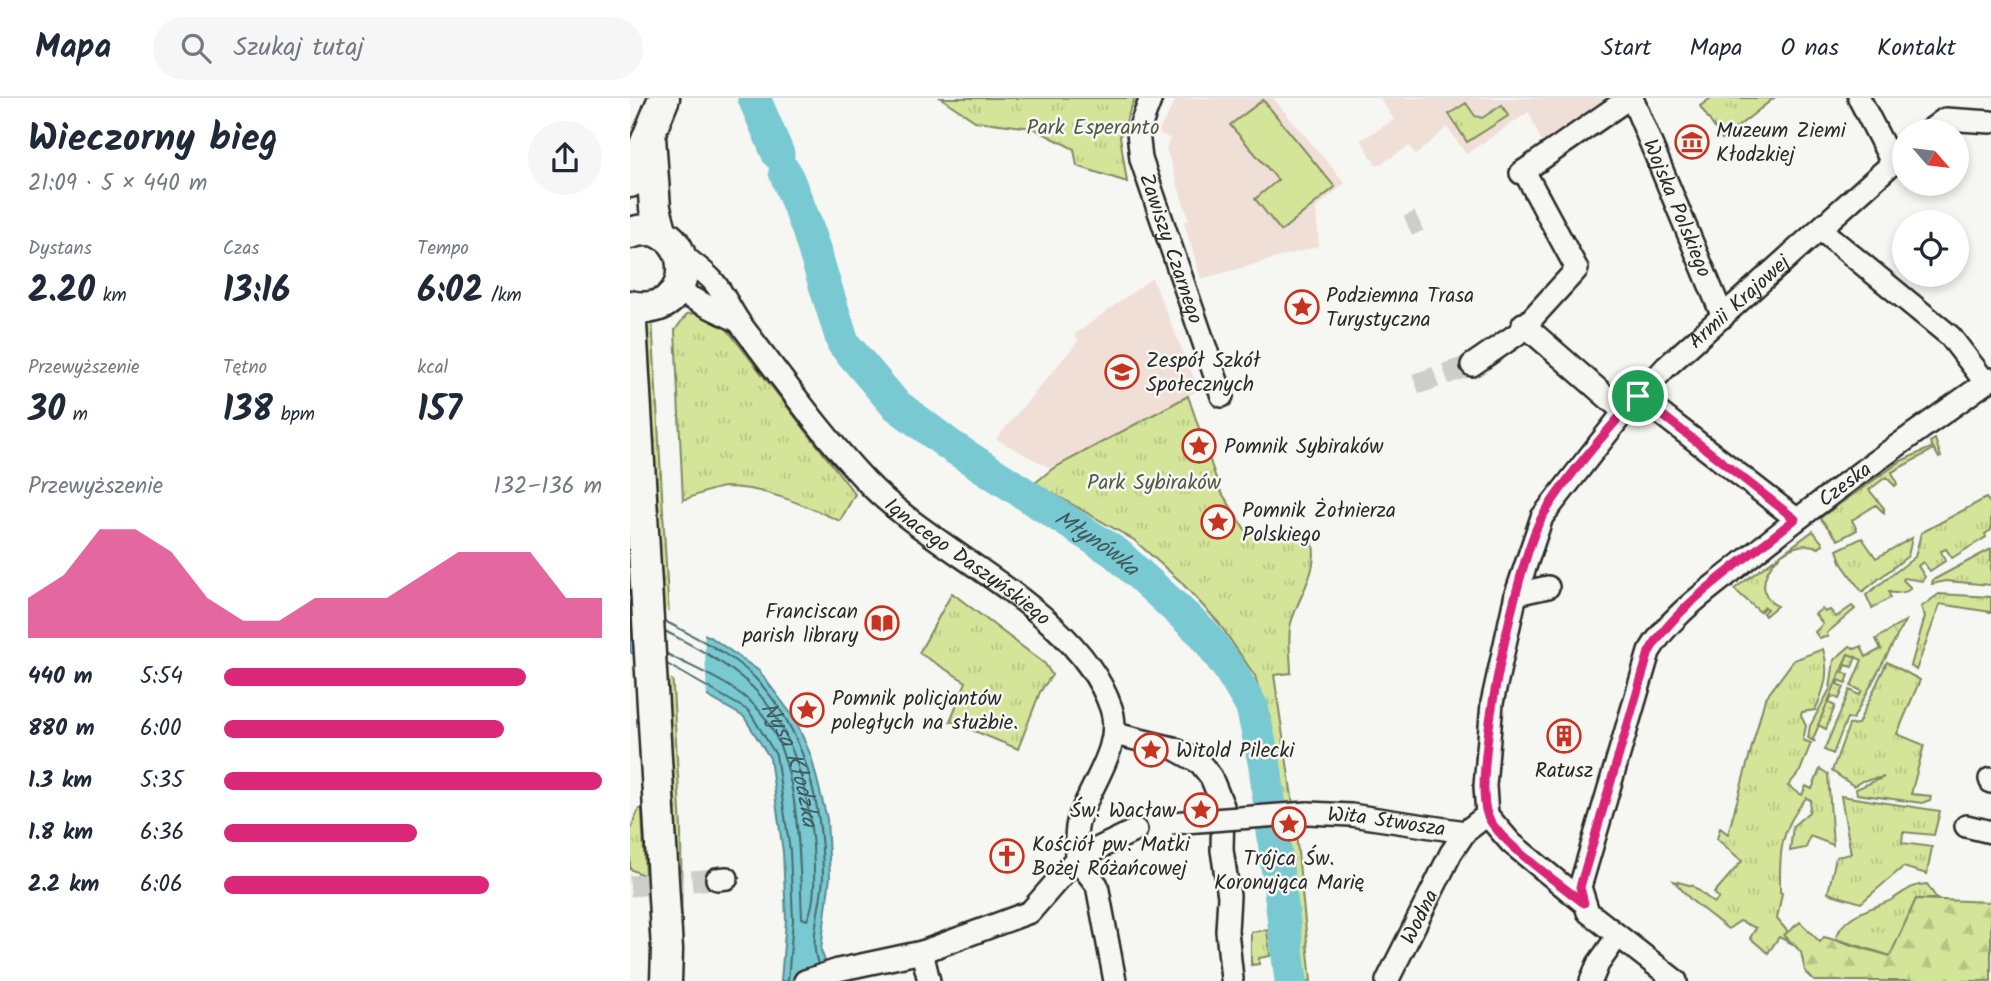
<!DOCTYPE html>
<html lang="pl">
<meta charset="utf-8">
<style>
:root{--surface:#fff;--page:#f6f6f7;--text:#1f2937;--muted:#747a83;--line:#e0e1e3;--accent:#db2777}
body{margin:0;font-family:Kalam,sans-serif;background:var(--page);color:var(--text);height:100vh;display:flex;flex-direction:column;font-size:26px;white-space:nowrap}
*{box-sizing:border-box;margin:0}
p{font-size:23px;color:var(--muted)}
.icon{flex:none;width:38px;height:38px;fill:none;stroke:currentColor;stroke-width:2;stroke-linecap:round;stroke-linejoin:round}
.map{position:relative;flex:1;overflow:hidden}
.details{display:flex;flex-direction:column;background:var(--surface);width:630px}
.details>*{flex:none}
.needle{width:46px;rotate:118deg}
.controls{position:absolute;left:1262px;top:21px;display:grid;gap:14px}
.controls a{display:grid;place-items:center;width:77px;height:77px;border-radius:50%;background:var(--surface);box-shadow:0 4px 10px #0003;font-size:35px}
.pin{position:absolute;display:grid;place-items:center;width:60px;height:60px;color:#fff;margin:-30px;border:4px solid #fff;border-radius:50%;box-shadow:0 2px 7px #0007}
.round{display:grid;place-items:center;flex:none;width:74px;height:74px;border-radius:37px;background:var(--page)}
.overview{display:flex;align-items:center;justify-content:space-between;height:119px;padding:0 28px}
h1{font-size:38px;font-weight:800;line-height:52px}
.stats{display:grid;grid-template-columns:repeat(3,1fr);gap:10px;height:119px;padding:7px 28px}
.stats div{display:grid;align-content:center}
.stats b{font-size:35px;font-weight:800}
.stats small{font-size:19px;font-weight:400}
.stats p{font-size:19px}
.chart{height:196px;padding:14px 28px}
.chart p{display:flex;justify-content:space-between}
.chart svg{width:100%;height:126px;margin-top:7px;fill:var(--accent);opacity:.7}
ul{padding:0 28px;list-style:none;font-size:23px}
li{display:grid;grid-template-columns:112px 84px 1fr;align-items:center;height:52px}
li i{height:18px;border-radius:9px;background:var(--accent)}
header{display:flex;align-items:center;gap:42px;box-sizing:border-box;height:98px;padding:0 35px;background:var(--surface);border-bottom:2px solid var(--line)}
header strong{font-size:33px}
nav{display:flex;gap:38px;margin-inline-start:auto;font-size:24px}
.search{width:490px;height:63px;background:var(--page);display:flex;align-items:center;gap:18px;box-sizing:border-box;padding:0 24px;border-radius:38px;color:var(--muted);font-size:26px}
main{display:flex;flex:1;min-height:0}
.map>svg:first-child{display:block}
</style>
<header>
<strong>Mapa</strong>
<div class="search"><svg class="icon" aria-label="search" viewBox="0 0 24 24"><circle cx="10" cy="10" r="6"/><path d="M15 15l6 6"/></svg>Szukaj tutaj</div>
<nav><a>Start</a><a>Mapa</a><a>O nas</a><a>Kontakt</a></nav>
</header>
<main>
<section class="details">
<div class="overview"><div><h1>Wieczorny bieg</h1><p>21:09 · 5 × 440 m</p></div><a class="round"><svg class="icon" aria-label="share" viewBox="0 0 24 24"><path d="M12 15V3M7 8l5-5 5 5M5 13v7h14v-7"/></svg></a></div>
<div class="stats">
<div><p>Dystans</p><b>2.20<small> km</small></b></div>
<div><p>Czas</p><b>13:16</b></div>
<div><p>Tempo</p><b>6:02<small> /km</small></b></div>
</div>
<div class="stats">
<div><p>Przewyższenie</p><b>30<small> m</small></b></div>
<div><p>Tętno</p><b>138<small> bpm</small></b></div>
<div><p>kcal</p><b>157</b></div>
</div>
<div class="chart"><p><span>Przewyższenie</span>132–136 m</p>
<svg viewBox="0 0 160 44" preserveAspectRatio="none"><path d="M0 44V30L10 22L20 6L30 6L40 14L50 30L60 38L70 38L80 30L90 30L100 30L110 22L120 14L130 14L140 14L150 30L160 30V44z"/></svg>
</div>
<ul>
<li><b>440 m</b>5:54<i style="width:80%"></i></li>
<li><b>880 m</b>6:00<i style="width:74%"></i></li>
<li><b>1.3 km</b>5:35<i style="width:100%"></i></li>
<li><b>1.8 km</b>6:36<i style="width:51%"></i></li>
<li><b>2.2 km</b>6:06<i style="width:70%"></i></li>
</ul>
</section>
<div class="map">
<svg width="1361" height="883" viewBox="0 0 1361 883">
<defs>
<pattern id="grass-tufts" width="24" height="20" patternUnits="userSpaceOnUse" patternTransform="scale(1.75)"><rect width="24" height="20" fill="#d4e599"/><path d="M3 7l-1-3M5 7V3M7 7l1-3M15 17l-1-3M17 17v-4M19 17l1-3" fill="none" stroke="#b6c584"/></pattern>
<pattern id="forest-firs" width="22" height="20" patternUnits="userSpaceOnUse" patternTransform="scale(1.75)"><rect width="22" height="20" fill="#d4e599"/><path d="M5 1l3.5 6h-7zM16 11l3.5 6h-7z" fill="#b6c584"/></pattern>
<pattern id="garden-dots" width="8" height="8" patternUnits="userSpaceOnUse" patternTransform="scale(1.75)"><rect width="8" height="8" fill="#d4e599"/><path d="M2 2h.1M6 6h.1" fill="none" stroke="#b6c584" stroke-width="1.8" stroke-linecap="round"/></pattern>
</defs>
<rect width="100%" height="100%" fill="#f6f6f2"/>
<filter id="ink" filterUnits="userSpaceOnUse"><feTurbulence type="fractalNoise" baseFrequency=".0143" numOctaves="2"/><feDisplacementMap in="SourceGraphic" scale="14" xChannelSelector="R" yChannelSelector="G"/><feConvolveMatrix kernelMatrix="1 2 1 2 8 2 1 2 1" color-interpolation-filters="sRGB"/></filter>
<g filter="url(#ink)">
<path fill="#f0dfd7" d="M 547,0 L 643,0 L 715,85 L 686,110 L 689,148 L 571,181 L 554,124 L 559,122 L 536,50 L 540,41 L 528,34 Z
M 750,0 L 991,0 L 914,51 L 899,14 L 836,56 L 817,29 L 786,57 L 780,48 L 747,68 L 731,42 L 764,22 Z
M 522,180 L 569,292 L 422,371 L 366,341 L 449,242 L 444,237 Z"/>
<path fill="url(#grass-tufts)" stroke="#808862" stroke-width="2" d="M 311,0 L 505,0 L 490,38 L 497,84 L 447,68 L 444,51 L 403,30 L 345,23 Z
M 1081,0 L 1144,0 L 1092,41 L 1070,8 Z
M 836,5 L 845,18 L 852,20 L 872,7 L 878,18 L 837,44 L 819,16 Z
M 72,215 L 96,230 L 225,396 L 210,423 C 174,407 135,389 95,389 C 82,390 66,398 53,402 L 45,232 L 57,216 Z
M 12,220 L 22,220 L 51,731 L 52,883 L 48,883 Z
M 558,298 L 590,392 L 618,436 L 680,435 C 693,470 670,493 661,525 C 657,539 661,560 661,575 L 644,577 L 663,706 L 681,883 L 674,883 L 647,655 L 625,578 L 588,524 L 549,482 L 504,442 L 405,385 L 422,371 Z
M 1305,341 L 1311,359 L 1309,360 L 1304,351 L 1262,374 L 1267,386 L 1265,388 L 1256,379 L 1239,392 L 1254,410 L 1254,415 L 1246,407 L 1222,422 L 1227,432 L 1208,442 L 1190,420 L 1271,363 L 1303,349 L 1300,344 Z
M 1356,400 L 1361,406 L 1361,432 L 1355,436 L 1356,439 L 1322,460 L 1316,451 L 1311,453 L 1315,463 L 1300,473 L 1293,464 L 1288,468 L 1295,479 L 1292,483 L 1274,480 L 1273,482 L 1281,490 C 1277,495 1265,496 1259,494 L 1260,500 L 1242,510 L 1236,497 L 1285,459 L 1291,435 Z
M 1183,433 L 1193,446 L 1189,450 C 1156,434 1112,489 1147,508 L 1135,518 L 1133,515 L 1137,511 L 1135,509 L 1130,514 L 1104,491 Z
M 1232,440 L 1246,460 L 1282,440 L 1278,458 L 1232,494 L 1212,466 L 1207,452 Z
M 1361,451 L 1361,487 L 1316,483 L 1302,486 L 1303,482 Z
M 322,495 L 415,566 L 422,577 L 410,594 L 388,651 L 320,623 L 336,584 L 289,555 Z
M 1309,496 L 1361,499 L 1361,514 L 1310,506 L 1286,572 L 1281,568 L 1295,518 L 1291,509 Z
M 1222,508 L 1225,511 L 1197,535 L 1198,539 L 1189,540 L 1185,534 L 1193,526 L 1185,516 L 1192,511 L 1195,514 L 1200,512 L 1206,519 Z
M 1275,523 L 1223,621 L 1217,620 L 1203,656 L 1194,652 L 1220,592 L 1229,597 L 1232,593 L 1221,588 L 1232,562 L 1218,556 L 1183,641 L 1185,644 L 1178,640 L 1180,628 L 1200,591 L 1204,562 L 1220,548 L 1225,551 L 1231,548 L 1236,559 L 1251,551 L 1246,541 Z
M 1193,551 C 1200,573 1195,591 1185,612 L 1172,614 L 1171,618 L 1176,628 L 1173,642 L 1181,645 L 1170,673 L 1158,688 L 1172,697 L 1176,688 L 1182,691 L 1190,671 L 1198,676 L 1203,747 L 1180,738 L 1176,750 L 1160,753 L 1163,728 L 1179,714 L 1181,702 L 1176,700 C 1149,734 1150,752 1150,794 L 1152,795 L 1147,821 L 1158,834 L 1154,838 L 1163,846 L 1149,839 L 1138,855 L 1120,840 L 1126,830 L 1110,823 L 1098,831 L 1061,802 L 1044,783 L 1063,788 L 1084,805 L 1089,800 L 1084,795 L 1112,763 L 1087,741 L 1090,730 L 1098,736 L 1135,601 L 1164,562 Z
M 1257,564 L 1290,582 L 1267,636 L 1294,647 L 1281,696 L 1301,698 L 1300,702 L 1292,705 L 1227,696 L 1226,691 L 1254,679 L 1232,683 L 1224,688 L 1202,673 L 1219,627 L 1228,626 Z
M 1211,698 L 1310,713 L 1304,737 L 1273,734 L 1272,745 L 1302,749 L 1297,776 L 1273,769 L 1231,805 L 1198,795 L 1206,759 L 1221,756 Z
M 9,711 L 12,711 L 15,778 L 0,771 L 0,732 Z
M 1297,786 L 1307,801 L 1286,801 L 1261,858 L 1206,841 C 1213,814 1245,811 1263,801 C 1276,793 1281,787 1297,786 Z
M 637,832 L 640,858 L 629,860 L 629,866 L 621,867 L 621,834 Z"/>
<path fill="url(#forest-firs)" stroke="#808862" stroke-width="2" d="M 1286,801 L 1361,804 L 1361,883 L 1184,883 L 1175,873 L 1171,854 L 1154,837 L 1170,824 L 1190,844 L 1194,839 L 1260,858 Z"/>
<path fill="url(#garden-dots)" stroke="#808862" stroke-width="2" d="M 1218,556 L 1226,559 L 1222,569 L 1216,567 L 1213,574 L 1219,577 L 1216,585 L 1209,582 L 1207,586 L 1214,589 L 1209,601 L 1202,598 L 1199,605 L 1205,608 L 1196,631 L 1188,627 Z"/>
<path fill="#d4e599" stroke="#808862" stroke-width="2" d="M 633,2 L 705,89 L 651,133 L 625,101 L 648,82 L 600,27 Z"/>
<path fill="#79c9d2" stroke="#5a8a8f" stroke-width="2" d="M 0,503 L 24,509 L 82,540 L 129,573 L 165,621 L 181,658 L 197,721 L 200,779 L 191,852 L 202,883 L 151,883 L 156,822 L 153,754 L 140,660 L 114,619 L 0,554 Z"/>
<path fill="#f6f6f2" d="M 1,500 L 25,506 L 74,532 L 77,600 L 5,561 Z"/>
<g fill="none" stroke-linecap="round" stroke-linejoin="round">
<g stroke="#4a6a6e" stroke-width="2">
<path d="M 35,523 C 64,539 101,555 125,580 C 175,631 192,706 193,776 C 193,806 178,838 188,866"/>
<path id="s1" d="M 35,533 C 63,548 93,563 117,584 C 161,623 179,692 183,749 C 184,771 187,802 177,822 L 172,820 C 169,758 171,653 125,608 C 102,585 65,571 37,556"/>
<path d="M 37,566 L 119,613 L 146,657 L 160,753 L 163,822 L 158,883"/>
</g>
<g stroke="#79c9d2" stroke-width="33">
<path d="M 124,0 L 148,56"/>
<path id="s2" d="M 155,74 L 177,129 L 213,245 L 265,306 L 318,346 L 486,455 L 574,536 L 600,572 L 622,609 L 635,668 L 661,883"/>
</g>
<path stroke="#cdcdca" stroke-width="21" stroke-dasharray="21 10" stroke-linecap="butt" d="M 778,128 L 789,123
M 786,286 L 842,267
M 0,788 L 87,781"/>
<defs>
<g id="street">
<path id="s3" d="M 521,0 L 508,34 L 511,61 L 592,298"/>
<path id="s4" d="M 1002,0 L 1093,219"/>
<path d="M 1229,0 L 1263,66"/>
<path d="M 1299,33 L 1315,21 L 1361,24"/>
<path d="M 894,73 L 947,171 L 895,228"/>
<path d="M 891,75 L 999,0"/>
<path d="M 1191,132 L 1320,238 L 1356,285"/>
<path id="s5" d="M 51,156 C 62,165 74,173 83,183 C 95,197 101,214 112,228 C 152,280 190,334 235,382 C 304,456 447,510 481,610 C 494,648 459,688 448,724 C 445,735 446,750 446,761"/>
<path d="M 47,193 L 108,223"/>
<path d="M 893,226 L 994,314"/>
<path d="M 842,267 L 896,230"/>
<path d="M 1008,298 L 1165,420"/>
<path d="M 886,496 L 918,489"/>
<path d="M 485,636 L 543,650 L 570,665 L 581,679 L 593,708 L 592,752 L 599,798 L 597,833 L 602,881"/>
<path d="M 1360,681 L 1361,684"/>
<path id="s6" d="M 678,715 L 721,717 L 835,734"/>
<path id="s7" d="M 857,717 L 855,688 L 862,605 L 886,496 L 912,419 L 994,314 L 1036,269 L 1274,55"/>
<path d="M 857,717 L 881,745 L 954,805"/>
<path d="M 1336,728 L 1361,734"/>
<path d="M 446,761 L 467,787 L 485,883"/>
<path d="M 87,781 L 97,780"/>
<path d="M 292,854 L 299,883"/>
<path d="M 175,883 L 208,872 L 292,854 L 400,814 L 446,761 L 506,732"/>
<path id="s8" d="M 757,883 L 821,755 L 835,734 L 857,717"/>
<path d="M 961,883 L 968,866 L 987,839"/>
<path id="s9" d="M 1046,883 L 958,814 L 950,789 L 1019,554 C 1040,518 1075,495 1107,469 C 1189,402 1275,342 1361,281"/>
</g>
<path id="secondary" d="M 20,39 L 25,110 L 32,136
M 0,84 L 34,0
M 0,135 C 66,113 73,224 0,208
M 0,208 L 37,852 L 36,883"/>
</defs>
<use href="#street" stroke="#2b2b2b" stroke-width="26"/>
<use href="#secondary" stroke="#2b2b2b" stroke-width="35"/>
<use href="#street" stroke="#f6f6f2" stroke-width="21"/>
<use href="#secondary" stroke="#f6f6f2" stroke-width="30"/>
<defs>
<path id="street-bridge" d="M 541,725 L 678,715"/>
</defs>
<use href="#street-bridge" stroke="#2b2b2b" stroke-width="26" stroke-linecap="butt"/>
<use href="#street-bridge" stroke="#f6f6f2" stroke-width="21"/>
</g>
</g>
<g fill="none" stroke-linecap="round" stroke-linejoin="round" filter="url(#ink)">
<defs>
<path id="route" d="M 1008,298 L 1165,421 C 1121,458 1047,505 1019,554 L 950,789 L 954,805 C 932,788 865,741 857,716 C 842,672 888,460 912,419 C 937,378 976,334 1008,298 Z"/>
</defs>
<use href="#route" stroke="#fff" stroke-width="14"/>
<use href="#route" stroke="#db2777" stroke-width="9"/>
</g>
<defs>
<symbol id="museum-ring" viewBox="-11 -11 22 22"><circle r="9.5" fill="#f6f6f2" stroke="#c8321e" stroke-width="1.5"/><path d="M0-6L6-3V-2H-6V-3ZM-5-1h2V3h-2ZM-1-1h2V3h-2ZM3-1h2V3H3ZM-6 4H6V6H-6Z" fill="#c8321e"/></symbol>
<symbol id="sight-ring" viewBox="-11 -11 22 22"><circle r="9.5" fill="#f6f6f2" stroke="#c8321e" stroke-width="1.5"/><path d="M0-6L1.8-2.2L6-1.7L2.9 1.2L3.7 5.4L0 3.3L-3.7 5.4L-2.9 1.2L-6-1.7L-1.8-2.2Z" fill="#c8321e"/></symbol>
<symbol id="school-ring" viewBox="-11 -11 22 22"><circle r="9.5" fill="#f6f6f2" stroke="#c8321e" stroke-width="1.5"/><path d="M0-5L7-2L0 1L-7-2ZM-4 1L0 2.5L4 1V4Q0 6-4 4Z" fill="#c8321e"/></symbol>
<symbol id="library-ring" viewBox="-11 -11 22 22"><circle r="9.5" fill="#f6f6f2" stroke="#c8321e" stroke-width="1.5"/><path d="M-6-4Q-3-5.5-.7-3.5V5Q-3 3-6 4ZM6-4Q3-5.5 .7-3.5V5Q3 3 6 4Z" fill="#c8321e"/></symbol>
<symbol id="building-ring" viewBox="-11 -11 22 22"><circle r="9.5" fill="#f6f6f2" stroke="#c8321e" stroke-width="1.5"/><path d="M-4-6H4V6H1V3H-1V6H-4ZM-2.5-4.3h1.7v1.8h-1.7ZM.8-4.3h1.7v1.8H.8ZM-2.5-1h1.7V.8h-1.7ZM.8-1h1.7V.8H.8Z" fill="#c8321e"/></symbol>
<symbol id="church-ring" viewBox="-11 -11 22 22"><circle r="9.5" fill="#f6f6f2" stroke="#c8321e" stroke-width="1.5"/><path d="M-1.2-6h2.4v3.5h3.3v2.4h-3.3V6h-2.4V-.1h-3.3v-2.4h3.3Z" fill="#c8321e"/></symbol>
</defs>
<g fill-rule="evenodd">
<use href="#museum-ring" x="1043" y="25" width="38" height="38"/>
<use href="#sight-ring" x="653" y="190" width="38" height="38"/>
<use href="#school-ring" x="473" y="255" width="38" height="38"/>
<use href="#sight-ring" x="550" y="329" width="38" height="38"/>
<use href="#sight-ring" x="569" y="405" width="38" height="38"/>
<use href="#library-ring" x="233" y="506" width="38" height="38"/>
<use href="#sight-ring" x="158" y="593" width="38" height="38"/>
<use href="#building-ring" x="915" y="619" width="38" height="38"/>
<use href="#sight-ring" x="502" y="633" width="38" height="38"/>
<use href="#sight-ring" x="552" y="693" width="38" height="38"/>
<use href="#sight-ring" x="640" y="707" width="38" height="38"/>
<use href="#church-ring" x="358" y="739" width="38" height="38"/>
</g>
<g text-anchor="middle" stroke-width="5" stroke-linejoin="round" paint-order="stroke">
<g font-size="21" fill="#555a46" stroke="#f6f6f2">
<text x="463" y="36">Park Esperanto</text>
<text x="524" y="391">Park Sybiraków</text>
</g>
<g font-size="21" fill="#2b2b2b" stroke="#f6f6f2" text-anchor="start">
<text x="1086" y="39">Muzeum Ziemi<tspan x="1086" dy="24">Kłodzkiej</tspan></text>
<text x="696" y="204">Podziemna Trasa<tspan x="696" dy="24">Turystyczna</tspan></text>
<text x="516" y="269">Zespół Szkół<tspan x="516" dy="24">Społecznych</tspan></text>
<text x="594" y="355">Pomnik Sybiraków</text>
<text x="612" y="419">Pomnik Żołnierza<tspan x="612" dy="24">Polskiego</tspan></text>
<text x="228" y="520" text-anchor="end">Franciscan<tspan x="228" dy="24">parish library</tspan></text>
<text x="202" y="607">Pomnik policjantów<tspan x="202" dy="24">poległych na służbie.</tspan></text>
<text x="546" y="659">Witold Pilecki</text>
<text x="934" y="679" text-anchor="middle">Ratusz</text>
<text x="546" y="719" text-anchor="end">Św. Wacław</text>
<text x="402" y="753">Kościół pw. Matki<tspan x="402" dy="24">Bożej Różańcowej</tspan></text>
<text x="659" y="767" text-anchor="middle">Trójca Św.<tspan x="659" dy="24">Koronująca Marię</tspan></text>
</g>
<g font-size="21" fill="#2b2b2b" stroke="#f6f6f2">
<text dy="7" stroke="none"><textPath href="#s4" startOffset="119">Wojska Polskiego</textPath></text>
<text dy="7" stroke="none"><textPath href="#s3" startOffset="158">Zawiszy Czarnego</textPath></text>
<text dy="7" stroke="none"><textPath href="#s7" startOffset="598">Armii Krajowej</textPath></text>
<text dy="7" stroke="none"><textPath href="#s9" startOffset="642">Czeska</textPath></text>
<text dy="7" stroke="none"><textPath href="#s5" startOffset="424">Ignacego Daszyńskiego</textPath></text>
<text dy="7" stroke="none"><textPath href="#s6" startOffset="79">Wita Stwosza</textPath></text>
<text dy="7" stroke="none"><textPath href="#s8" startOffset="72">Wodna</textPath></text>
</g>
<g font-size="23" font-style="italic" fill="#425a5d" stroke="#f6f6f2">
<text dy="8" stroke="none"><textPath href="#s2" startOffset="506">Młynówka</textPath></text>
<text dy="8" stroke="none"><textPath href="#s1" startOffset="192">Nysa Kłodzka</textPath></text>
</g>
</g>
</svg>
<div class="controls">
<a><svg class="needle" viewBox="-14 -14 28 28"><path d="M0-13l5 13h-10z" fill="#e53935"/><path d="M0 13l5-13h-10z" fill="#747a83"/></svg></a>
<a><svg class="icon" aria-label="locate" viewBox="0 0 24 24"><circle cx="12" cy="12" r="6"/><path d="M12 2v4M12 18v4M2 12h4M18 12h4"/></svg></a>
</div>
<div class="pin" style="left:1008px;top:298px;background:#1e9e55"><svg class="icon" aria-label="arrive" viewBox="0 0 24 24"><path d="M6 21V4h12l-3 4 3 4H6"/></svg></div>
</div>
</main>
